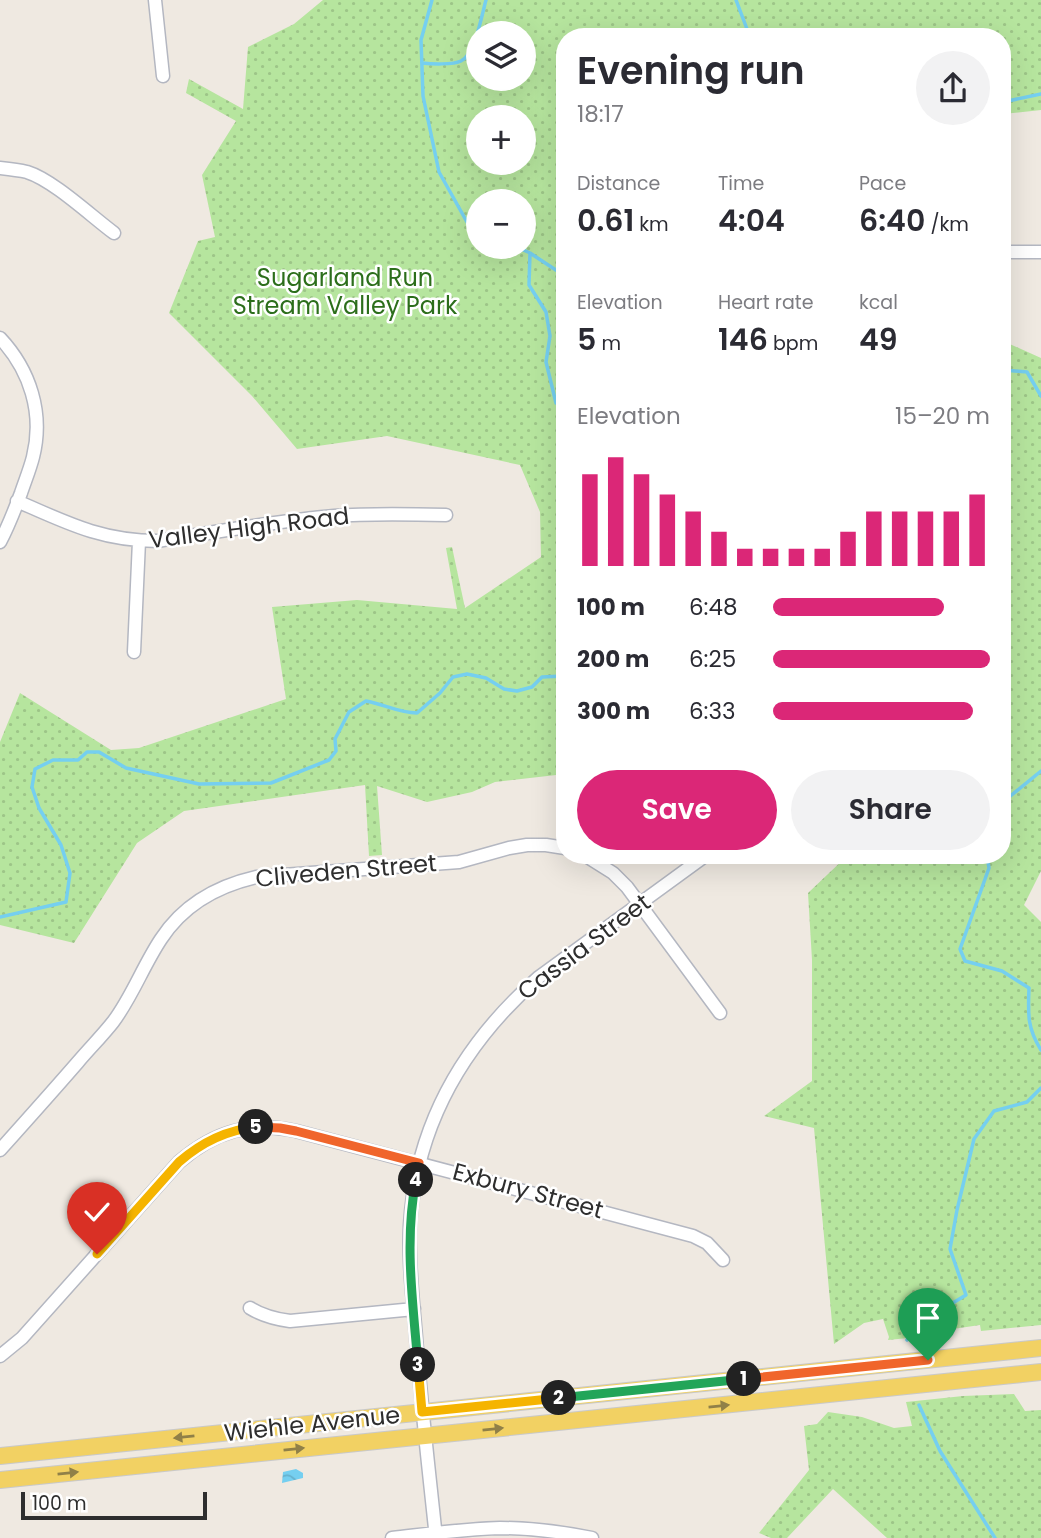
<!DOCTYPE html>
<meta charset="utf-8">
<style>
:root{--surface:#fff;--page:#f2f2f3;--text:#2b2b33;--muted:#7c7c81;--accent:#db2777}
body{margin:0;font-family:Poppins,sans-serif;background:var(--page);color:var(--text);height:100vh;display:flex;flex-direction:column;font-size:26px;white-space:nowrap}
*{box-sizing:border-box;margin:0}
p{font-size:23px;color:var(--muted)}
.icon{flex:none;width:38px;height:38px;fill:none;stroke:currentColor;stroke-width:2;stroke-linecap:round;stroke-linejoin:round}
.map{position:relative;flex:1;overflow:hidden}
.sheet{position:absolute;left:556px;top:28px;width:455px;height:836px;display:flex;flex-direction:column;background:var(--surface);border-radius:28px;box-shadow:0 7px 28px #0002}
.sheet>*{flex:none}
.tools{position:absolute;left:466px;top:21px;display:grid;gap:14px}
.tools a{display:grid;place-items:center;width:70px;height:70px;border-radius:50%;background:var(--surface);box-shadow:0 7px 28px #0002;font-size:35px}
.scale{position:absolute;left:21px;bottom:18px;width:186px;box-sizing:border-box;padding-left:7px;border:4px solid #2e2e2e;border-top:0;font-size:19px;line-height:24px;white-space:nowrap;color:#2e2e2e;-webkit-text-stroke:5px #fff;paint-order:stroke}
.pin{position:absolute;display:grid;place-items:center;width:60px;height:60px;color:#fff;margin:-72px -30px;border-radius:50% 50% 50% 0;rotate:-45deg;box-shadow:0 0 7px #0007}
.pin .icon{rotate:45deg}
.km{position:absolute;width:35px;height:35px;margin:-18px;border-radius:50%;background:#222;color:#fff;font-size:19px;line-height:35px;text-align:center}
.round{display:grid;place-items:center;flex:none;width:74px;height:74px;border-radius:37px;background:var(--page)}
.headline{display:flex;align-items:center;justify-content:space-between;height:119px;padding:0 21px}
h1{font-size:38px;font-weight:600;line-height:52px}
.metrics{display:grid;grid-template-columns:repeat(3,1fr);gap:10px;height:119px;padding:7px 21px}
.metrics div{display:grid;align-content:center}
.metrics b{font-size:30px;font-weight:600}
.metrics small{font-size:19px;font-weight:400}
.metrics p{font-size:19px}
.chart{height:196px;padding:14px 21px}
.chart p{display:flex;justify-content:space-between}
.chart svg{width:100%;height:126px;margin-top:7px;stroke:var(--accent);stroke-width:6}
.button{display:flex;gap:14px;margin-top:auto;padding:14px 21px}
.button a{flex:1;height:80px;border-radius:42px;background:var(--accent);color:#fff;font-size:28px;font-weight:600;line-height:80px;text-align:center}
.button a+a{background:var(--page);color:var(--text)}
ul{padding:0 21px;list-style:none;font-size:23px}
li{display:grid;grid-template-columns:112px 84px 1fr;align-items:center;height:52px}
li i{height:18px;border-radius:9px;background:var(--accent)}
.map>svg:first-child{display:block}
</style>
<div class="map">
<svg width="1041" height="1538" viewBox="0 0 1041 1538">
<defs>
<pattern id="park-dots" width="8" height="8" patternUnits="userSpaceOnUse" patternTransform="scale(1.75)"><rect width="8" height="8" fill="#b6e59e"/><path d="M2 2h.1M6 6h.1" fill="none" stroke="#9dc588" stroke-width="1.8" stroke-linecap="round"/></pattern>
<pattern id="water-waves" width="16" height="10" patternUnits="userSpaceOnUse" patternTransform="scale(1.75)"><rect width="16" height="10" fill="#75cff0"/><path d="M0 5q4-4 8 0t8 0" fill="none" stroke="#66b2ce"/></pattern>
</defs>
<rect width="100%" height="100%" fill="#efe9e1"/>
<path fill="url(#park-dots)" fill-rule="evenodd" d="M 323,0 L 1041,0 L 1041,110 L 1003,114 L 1003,37 L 565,37 L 565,137 L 557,155 L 559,162 L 565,167 L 565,774 L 495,782 L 472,792 L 427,802 L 377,786 L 382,855 L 369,856 L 365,785 L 184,811 L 137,843 L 74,943 L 0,925 L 0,742 L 20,693 L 111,750 L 139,748 L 286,699 L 272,607 L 357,600 L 457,609 L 446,548 L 452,547 L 465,608 L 541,557 L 540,512 L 520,465 L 387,436 L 297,449 L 252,396 L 169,313 L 198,241 L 215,237 L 202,175 L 236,121 L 186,93 L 189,79 L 243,109 L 248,47 L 294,24 ZM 523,33 L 523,79 L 478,79 L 478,33 ZM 523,117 L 523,163 L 478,163 L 478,117 ZM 478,201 L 523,201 L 523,247 L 478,247 Z
M 1003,341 L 1041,358 L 1041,871 L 1024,905 L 1041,922 L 1041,1325 L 981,1331 L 980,1325 L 953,1329 L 948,1334 L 888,1340 L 889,1337 L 883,1319 L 864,1323 L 834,1344 L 814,1128 L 764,1116 L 812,1081 L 812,960 L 808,893 L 847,856 L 1003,856 Z
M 1014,1394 L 1025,1411 L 1041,1410 L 1041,1538 L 887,1538 L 833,1489 L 787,1538 L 771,1538 L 759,1533 L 809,1470 L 804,1426 L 817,1424 L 828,1412 L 862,1417 L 894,1428 L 912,1426 L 906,1402 L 963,1396 Z"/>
<path fill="url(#water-waves)" d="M 296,1469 L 303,1473 L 303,1478 L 282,1483 L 283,1472 Z"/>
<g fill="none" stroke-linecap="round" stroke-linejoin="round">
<path stroke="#75cff0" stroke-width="3.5" d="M 432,0 L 421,40 L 423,96 L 439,172 L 472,231 L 478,233
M 736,0 L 750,37
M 422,63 C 431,64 453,65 461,61 C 475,55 482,14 486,0
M 1003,102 L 1041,94
M 517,247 L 530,253 L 565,276
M 530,253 L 529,285 L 546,312 L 550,336 L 546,362 L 556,403 L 565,408
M 1003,370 L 1027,372 L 1041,396
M 1003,802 L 1041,771
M 987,856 L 989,868 L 960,949 L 965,961 L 1002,971 L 1029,988 C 1028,1014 1027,1028 1041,1050
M 0,917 L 66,902 L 70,873 L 61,845 L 39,808 L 32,787 L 35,769 L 53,760 L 78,760 L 87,752 L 99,752 L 126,768 L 199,784 L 271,783 L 329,760 L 336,751 L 335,739 L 349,712 L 366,701 C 383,704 399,713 417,713 L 440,693 L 453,677 L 467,674 L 486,678 L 504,689 L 517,691 L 532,687 L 542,677 L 563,676 L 565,675
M 907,1340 L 923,1321 L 966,1295 L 950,1249 L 957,1210 L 974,1139 L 994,1111 L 1027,1102 L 1041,1088
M 919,1405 L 940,1451 L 995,1538"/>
<defs>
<path id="minor" d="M 155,0 L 163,76
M 0,168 C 9,169 18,170 27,172 C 53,180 91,216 114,233
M 1003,252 L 1041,252
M 0,338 C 30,370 44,413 33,457 C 30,469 25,481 21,493 C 15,509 8,527 0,542
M 17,501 C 67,523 102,541 158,541 C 216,532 275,521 334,516 C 371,513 409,514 446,515
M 134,652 L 139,541
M 586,856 L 613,873 L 627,887 L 720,1013
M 0,1150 C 26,1121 52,1092 78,1062 C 89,1049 102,1036 113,1022 C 132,997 143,966 161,939 C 183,905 217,886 256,877 L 459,862 L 509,848 L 527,845 L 546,845 L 565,848
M 250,1308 C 263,1316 275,1319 290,1321 L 414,1309
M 0,1356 L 22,1338 L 179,1162 C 215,1131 250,1121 296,1131 L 693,1236 L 707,1243 L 723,1260
M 392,1538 C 428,1534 464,1529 500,1528 C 531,1528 562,1532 592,1538
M 436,1538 C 429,1471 421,1404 416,1337 C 413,1299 408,1262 410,1225 C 416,1124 465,1042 539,977 L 705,856"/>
<path id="major" d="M 0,1456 L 1041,1348
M 0,1480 L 1041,1372"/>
</defs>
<use href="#minor" stroke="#b4b7c1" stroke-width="15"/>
<use href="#major" stroke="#c9c9c9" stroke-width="18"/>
<use href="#minor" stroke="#fff" stroke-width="12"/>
<use href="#major" stroke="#f2d163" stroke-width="16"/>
</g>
<defs><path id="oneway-solid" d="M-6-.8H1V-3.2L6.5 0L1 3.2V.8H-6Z" transform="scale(1.75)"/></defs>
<g fill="#908048">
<use href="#oneway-solid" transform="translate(719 1406) rotate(-6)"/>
<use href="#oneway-solid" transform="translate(493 1429) rotate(-6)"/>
<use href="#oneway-solid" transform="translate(184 1437) rotate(174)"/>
<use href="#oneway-solid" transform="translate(294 1449) rotate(-6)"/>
<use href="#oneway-solid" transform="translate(68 1473) rotate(-6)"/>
</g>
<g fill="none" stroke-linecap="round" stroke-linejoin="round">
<defs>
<path id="split-1" d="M 744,1379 L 928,1360"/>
<path id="split-2" d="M 559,1398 L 744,1379"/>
<path id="split-3" d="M 418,1365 L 422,1412 L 559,1398"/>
<path id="split-4" d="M 416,1180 C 404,1241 413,1303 418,1365"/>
<path id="split-5" d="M 256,1127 L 280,1128 L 296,1131 L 419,1163 L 416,1180"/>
<path id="split-6" d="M 97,1254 L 179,1162 C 202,1142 226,1130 256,1127"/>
</defs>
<use href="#split-1" stroke="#fff" stroke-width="14"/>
<use href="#split-2" stroke="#fff" stroke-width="14"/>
<use href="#split-3" stroke="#fff" stroke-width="14"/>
<use href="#split-4" stroke="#fff" stroke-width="14"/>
<use href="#split-5" stroke="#fff" stroke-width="14"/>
<use href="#split-6" stroke="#fff" stroke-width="14"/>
<use href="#split-1" stroke="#f0652b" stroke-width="9"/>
<use href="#split-2" stroke="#22a559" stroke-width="9"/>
<use href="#split-3" stroke="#f5b400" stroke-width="9"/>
<use href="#split-4" stroke="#22a559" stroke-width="9"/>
<use href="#split-5" stroke="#f0652b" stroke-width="9"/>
<use href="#split-6" stroke="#f5b400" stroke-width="9"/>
</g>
<g text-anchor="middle" stroke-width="5" stroke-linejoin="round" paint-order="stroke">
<g font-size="24" fill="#2c6e1b" stroke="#fff">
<text x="345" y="286">Sugarland Run<tspan x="345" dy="28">Stream Valley Park</tspan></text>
</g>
<g font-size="24" fill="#2e2e2e" stroke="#fff">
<text transform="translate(249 528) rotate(-7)" y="8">Valley High Road</text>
<text transform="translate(346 871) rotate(-5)" y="8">Cliveden Street</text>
<text transform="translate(584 947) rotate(-37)" y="8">Cassia Street</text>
<text transform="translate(528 1191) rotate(15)" y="8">Exbury Street</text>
<text transform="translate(312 1424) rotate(-6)" y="8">Wiehle Avenue</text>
</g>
</g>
</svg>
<div class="tools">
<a><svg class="icon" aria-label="layers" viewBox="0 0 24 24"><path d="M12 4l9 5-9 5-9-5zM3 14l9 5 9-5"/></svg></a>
<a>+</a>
<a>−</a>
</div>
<div class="scale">100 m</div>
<div class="pin" style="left:928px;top:1360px;background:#1e9e55"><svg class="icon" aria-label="arrive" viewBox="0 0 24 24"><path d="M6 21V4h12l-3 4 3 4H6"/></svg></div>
<div class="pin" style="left:97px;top:1254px;background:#d93025"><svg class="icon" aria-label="check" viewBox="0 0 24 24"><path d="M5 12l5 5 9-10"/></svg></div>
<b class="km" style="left:744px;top:1379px">1</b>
<b class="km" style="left:559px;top:1398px">2</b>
<b class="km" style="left:418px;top:1365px">3</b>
<b class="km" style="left:416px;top:1180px">4</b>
<b class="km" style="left:256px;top:1127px">5</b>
<section class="sheet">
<div class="headline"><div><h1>Evening run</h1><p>18:17</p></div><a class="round"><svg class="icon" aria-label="share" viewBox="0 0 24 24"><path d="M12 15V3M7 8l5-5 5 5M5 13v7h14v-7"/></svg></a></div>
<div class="metrics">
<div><p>Distance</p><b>0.61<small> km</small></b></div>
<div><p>Time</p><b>4:04</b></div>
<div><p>Pace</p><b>6:40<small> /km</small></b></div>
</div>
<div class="metrics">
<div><p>Elevation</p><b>5<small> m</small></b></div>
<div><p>Heart rate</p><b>146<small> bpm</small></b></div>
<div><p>kcal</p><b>49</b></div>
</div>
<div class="chart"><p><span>Elevation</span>15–20 m</p>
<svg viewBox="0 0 160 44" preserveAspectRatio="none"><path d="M5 44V12M15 44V6M25 44V12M35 44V19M45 44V25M55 44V32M65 44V38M75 44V38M85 44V38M95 44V38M105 44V32M115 44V25M125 44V25M135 44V25M145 44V25M155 44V19"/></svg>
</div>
<ul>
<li><b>100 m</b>6:48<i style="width:79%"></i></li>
<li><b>200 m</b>6:25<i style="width:100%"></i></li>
<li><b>300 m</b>6:33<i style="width:92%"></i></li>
</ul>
<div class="button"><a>Save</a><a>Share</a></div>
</section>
</div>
